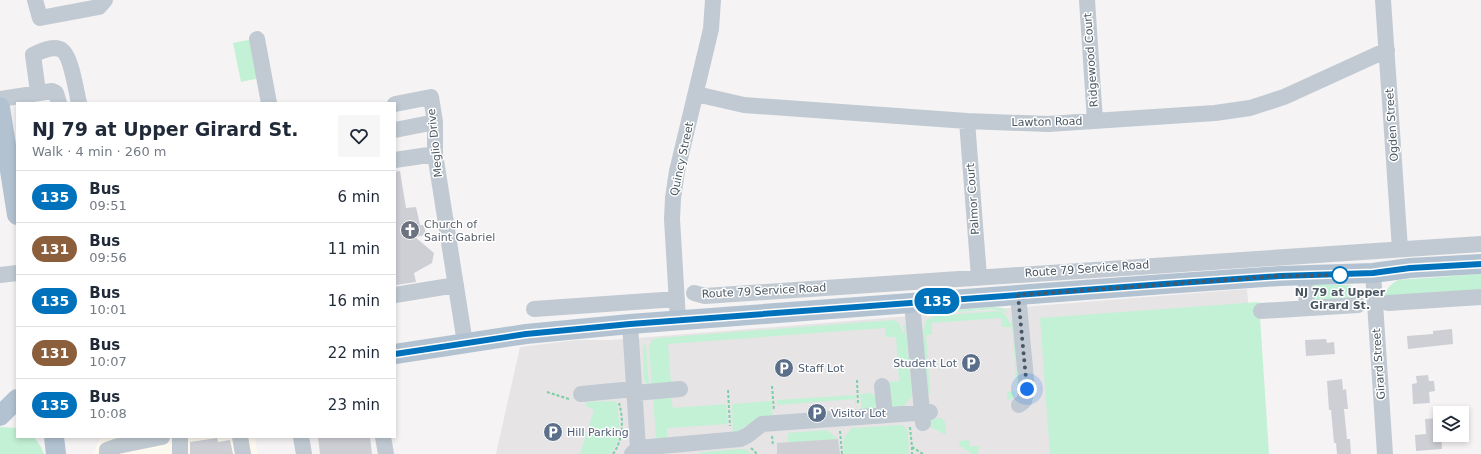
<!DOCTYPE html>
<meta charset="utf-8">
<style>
:root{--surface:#fff;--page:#f6f6f7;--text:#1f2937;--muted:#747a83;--line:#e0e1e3}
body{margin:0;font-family:"DejaVu Sans",sans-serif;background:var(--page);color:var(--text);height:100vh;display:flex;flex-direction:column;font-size:15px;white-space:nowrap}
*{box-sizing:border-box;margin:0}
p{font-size:13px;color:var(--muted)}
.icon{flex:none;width:22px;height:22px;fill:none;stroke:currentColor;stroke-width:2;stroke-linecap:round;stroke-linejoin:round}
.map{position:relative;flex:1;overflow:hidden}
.panel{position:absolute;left:16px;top:102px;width:380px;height:336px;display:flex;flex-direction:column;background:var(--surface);border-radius:0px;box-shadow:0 2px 6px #0003}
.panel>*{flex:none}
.badge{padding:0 8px;border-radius:13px;font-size:14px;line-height:26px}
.buttons{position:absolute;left:1433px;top:406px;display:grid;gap:8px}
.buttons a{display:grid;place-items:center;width:36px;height:36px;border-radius:0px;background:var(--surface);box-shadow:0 2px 6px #0003;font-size:20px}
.you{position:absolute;width:20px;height:20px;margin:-10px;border:3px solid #fff;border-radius:50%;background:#1a73e8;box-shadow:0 0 0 6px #1a73e833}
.map>.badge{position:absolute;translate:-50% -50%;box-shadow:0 0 0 2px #fff}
.round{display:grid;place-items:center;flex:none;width:42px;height:42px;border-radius:0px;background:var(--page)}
.summary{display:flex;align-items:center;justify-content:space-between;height:68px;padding:0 16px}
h1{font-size:19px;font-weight:600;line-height:30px}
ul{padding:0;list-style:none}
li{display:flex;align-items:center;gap:12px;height:52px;padding:0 16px;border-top:1px solid var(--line)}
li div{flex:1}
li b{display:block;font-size:15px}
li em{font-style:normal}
li .badge{min-width:44px;font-weight:700;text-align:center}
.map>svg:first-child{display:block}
</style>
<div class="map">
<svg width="1481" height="454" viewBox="0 0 1481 454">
<rect width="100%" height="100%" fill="#f5f3f3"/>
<path fill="#fdf9ef" d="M 101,437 L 255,437 L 258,454 L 93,454 Z"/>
<path fill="#e6e4e5" d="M 1247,289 L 1261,454 L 496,454 L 520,347 L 577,340 L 611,340 Z"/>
<path fill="#c3f1d5" d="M 253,39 L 260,78 L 241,82 L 233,43 Z
M 1481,274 L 1481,291 L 1386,307 L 1382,310 C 1383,297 1385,287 1398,280 Z
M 1314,284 L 1350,285 L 1362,296 L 1365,311 L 1312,301 Z
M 1259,302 L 1269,454 L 1050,454 L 1040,318 Z
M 993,307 L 1003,308 L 1008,313 L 994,309 L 934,314 L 923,318 L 928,314 L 935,312 Z
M 998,311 L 1005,314 L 1010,324 L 1012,324 L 1010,317 L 1012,317 L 1013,320 L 1018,388 L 1015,396 L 1010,400 L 1007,399 L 1008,392 L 1017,391 L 1012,327 L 1001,327 L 1001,318 L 932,323 L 932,335 L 926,335 L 930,393 L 927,395 L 921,331 L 923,331 L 926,320 L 935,316 Z
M 893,320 L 899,323 L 903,333 L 905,333 L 903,325 L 905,324 L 906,328 L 912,396 L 904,406 L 891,407 L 888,382 L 899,381 L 896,337 L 886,337 L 885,328 L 668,344 L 671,383 L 652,386 L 649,347 L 652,340 L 657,338 Z
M 644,344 L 646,345 L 649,385 L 645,383 L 644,379 L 643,351 Z
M 871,393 L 875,396 L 876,405 L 873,409 L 862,411 L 860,394 Z
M 855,395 L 857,411 L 854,399 L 778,405 L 777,400 Z
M 671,397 L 673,408 L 726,404 L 728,424 L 667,428 L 667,438 L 656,438 L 653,398 Z
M 614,401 L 617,404 C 619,422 623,439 610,454 L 580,454 L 594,410 L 587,407 L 585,402 Z
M 771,401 L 773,417 L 757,419 L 733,434 L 732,404 Z
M 941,418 L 945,422 L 946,435 L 929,426 L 931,419 Z
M 902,425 L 908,430 L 909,454 L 844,454 L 843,439 L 852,428 Z
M 0,427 L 17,428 L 17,437 L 34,437 L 41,447 L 44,454 L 0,454 Z
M 827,430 L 838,439 L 788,443 L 788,433 Z
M 969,440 L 970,446 L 979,446 L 978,454 L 972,454 L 959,445 L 960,441 Z
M 741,449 L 747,450 L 751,454 L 700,454 L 702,452 Z"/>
<path fill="#cdcfd5" d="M 400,171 L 406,208 L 416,207 L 420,225 L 424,225 L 426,235 L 415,237 L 434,253 L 432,263 L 414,273 L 416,282 L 396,285 L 395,172 Z
M 1452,329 L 1453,344 L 1408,349 L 1407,336 L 1433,334 L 1433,331 Z
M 1326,339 L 1327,343 L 1334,342 L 1335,354 L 1306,356 L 1305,340 Z
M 1428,375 L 1429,381 L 1434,381 L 1435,391 L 1429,392 L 1430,403 L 1413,404 L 1412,384 L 1417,383 L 1416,376 Z
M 1342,379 L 1343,390 L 1346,389 L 1348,409 L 1344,409 L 1347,439 L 1350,439 L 1351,454 L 1337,454 L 1336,443 L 1334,443 L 1331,410 L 1329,410 L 1327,381 Z
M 1440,418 L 1442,449 L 1416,451 L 1415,435 L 1426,434 L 1425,419 Z
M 318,437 L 370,437 L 372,454 L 320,454 Z
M 217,438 L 218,442 L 230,440 L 233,454 L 190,454 L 190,442 Z
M 838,439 L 840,454 L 777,454 L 777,443 Z"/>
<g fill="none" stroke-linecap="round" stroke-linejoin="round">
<path stroke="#7ad0a6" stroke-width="2" stroke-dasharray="3 2" stroke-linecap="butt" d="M 857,380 L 858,404
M 772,386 L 774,411
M 728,390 L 730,426
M 547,392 L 569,399
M 910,427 L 912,447 L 923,454
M 840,431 L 842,454
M 772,436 L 773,446
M 912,447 L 912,454
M 751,448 L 757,454
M 613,454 C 623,440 624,420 619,403"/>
<path stroke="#c1cad2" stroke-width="16" d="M 35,0 L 40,18 L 99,7 L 105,0
M 1087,0 L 1095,121
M 1383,0 L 1400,249
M 257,39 L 269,103
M 38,92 L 33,55 C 41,51 51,46 60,49 C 71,53 76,91 79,103
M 696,94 L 744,105 L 967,121 L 1048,124 L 1215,113 L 1250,108 L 1284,97 L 1387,50
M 0,99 L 52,91 L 56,93 L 59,103
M 395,104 L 431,97 L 435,122 L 435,154 L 465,343
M 967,121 L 979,277
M 395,130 L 435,122
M 395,160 L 435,154
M 1373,273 L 1385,454
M 0,275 L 17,273
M 1305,276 L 1307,308
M 694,293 L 705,296 L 1481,244
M 395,295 L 456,285
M 1018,295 L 1027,389 L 1024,401 L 1019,405
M 912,303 L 923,423
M 1388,303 L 1481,297
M 534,309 L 677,299
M 1261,311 L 1358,305
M 678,320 L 672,219 L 673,198 L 677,171 L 711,29 L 713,0
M 630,324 L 638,448
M 882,386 L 885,415
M 635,393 L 680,389
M 581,394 L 634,389
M 180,437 L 180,454
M 240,437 L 243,454
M 301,437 L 304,454
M 383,437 L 386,454
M 107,454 L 107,450 L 118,446 L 162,437
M 632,454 L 638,448 L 740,439 L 748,435 L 762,424 L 930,412"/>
<path stroke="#b3c2d1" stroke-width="20" d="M 0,107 L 17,215
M 395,354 L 526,334 L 630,324 L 1165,284 L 1280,276 L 1373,273 L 1410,268 L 1481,264
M 0,416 L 17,399
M 54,437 L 56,454"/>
</g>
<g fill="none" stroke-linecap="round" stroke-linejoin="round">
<g stroke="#fff" stroke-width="9">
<path id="line" d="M 395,354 L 526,334 L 630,324 L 1164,284 L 1280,276 L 1373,273 L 1410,268 L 1481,264"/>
</g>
<use href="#line" stroke="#0072bc" stroke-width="6"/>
<path stroke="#4a5661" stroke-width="4" stroke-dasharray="0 7.2" d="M 1027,389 L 1018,295 L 1280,276 L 1340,275"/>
</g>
<defs>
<g id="church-disc" transform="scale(1)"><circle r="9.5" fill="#6b7280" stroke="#fff"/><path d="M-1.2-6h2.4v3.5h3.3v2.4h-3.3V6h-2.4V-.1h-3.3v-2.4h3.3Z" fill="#fff"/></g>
<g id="parking-disc" transform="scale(1)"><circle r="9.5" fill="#5c6f8a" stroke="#fff"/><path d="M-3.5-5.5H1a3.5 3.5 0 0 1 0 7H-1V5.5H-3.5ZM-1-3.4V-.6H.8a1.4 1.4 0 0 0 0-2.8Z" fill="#fff"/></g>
</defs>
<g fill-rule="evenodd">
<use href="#church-disc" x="410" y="230"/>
<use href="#parking-disc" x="971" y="363"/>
<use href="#parking-disc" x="784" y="368"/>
<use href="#parking-disc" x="817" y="413"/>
<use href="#parking-disc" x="553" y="432"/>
</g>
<circle fill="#fff" stroke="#0072bc" stroke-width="2" cx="1340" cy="275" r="8"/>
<g text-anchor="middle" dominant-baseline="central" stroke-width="3" stroke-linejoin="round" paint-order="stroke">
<g font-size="11" fill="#4a5661" stroke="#fff">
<text transform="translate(1091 60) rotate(-94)">Ridgewood Court</text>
<text transform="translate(1047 122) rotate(-1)">Lawton Road</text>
<text transform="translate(1392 125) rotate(-94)">Ogden Street</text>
<text transform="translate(435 143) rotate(-96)">Meglio Drive</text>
<text transform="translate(682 159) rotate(-78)">Quincy Street</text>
<text transform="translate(973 199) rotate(-94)">Palmor Court</text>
<text transform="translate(1087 269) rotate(-4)">Route 79 Service Road</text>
<text transform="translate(764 291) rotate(-3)">Route 79 Service Road</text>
<text transform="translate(1379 364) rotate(-94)">Girard Street</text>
</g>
<g font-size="11" fill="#5b616d" stroke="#fff" text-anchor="start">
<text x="424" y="224">Church of<tspan x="424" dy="13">Saint Gabriel</tspan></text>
</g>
<g font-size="11" font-weight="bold" fill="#4a5661" stroke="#fff">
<text x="1340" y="292">NJ 79 at Upper<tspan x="1340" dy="13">Girard St.</tspan></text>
</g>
<g font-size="11" fill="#4e5e75" stroke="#fff" text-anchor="start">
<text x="957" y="363" text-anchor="end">Student Lot</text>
<text x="798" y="368">Staff Lot</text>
<text x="831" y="413">Visitor Lot</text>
<text x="567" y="432">Hill Parking</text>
</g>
</g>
</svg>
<div class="buttons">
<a><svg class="icon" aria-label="layers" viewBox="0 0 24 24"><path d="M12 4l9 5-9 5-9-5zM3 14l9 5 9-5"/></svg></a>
</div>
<div class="you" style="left:1027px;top:389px"></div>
<b class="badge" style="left:937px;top:301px;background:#0072bc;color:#fff">135</b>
<section class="panel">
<div class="summary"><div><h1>NJ 79 at Upper Girard St.</h1><p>Walk · 4 min · 260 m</p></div><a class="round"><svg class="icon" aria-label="heart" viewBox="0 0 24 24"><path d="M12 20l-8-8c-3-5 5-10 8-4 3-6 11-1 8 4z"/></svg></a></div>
<ul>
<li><span class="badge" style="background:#0072bc;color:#fff">135</span><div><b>Bus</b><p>09:51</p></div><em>6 min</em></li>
<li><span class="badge" style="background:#8b5e3c;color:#fff">131</span><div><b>Bus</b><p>09:56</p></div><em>11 min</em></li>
<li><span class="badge" style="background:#0072bc;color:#fff">135</span><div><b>Bus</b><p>10:01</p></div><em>16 min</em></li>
<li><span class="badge" style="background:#8b5e3c;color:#fff">131</span><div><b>Bus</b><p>10:07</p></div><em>22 min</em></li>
<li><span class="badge" style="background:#0072bc;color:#fff">135</span><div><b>Bus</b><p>10:08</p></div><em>23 min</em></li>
</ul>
</section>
</div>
